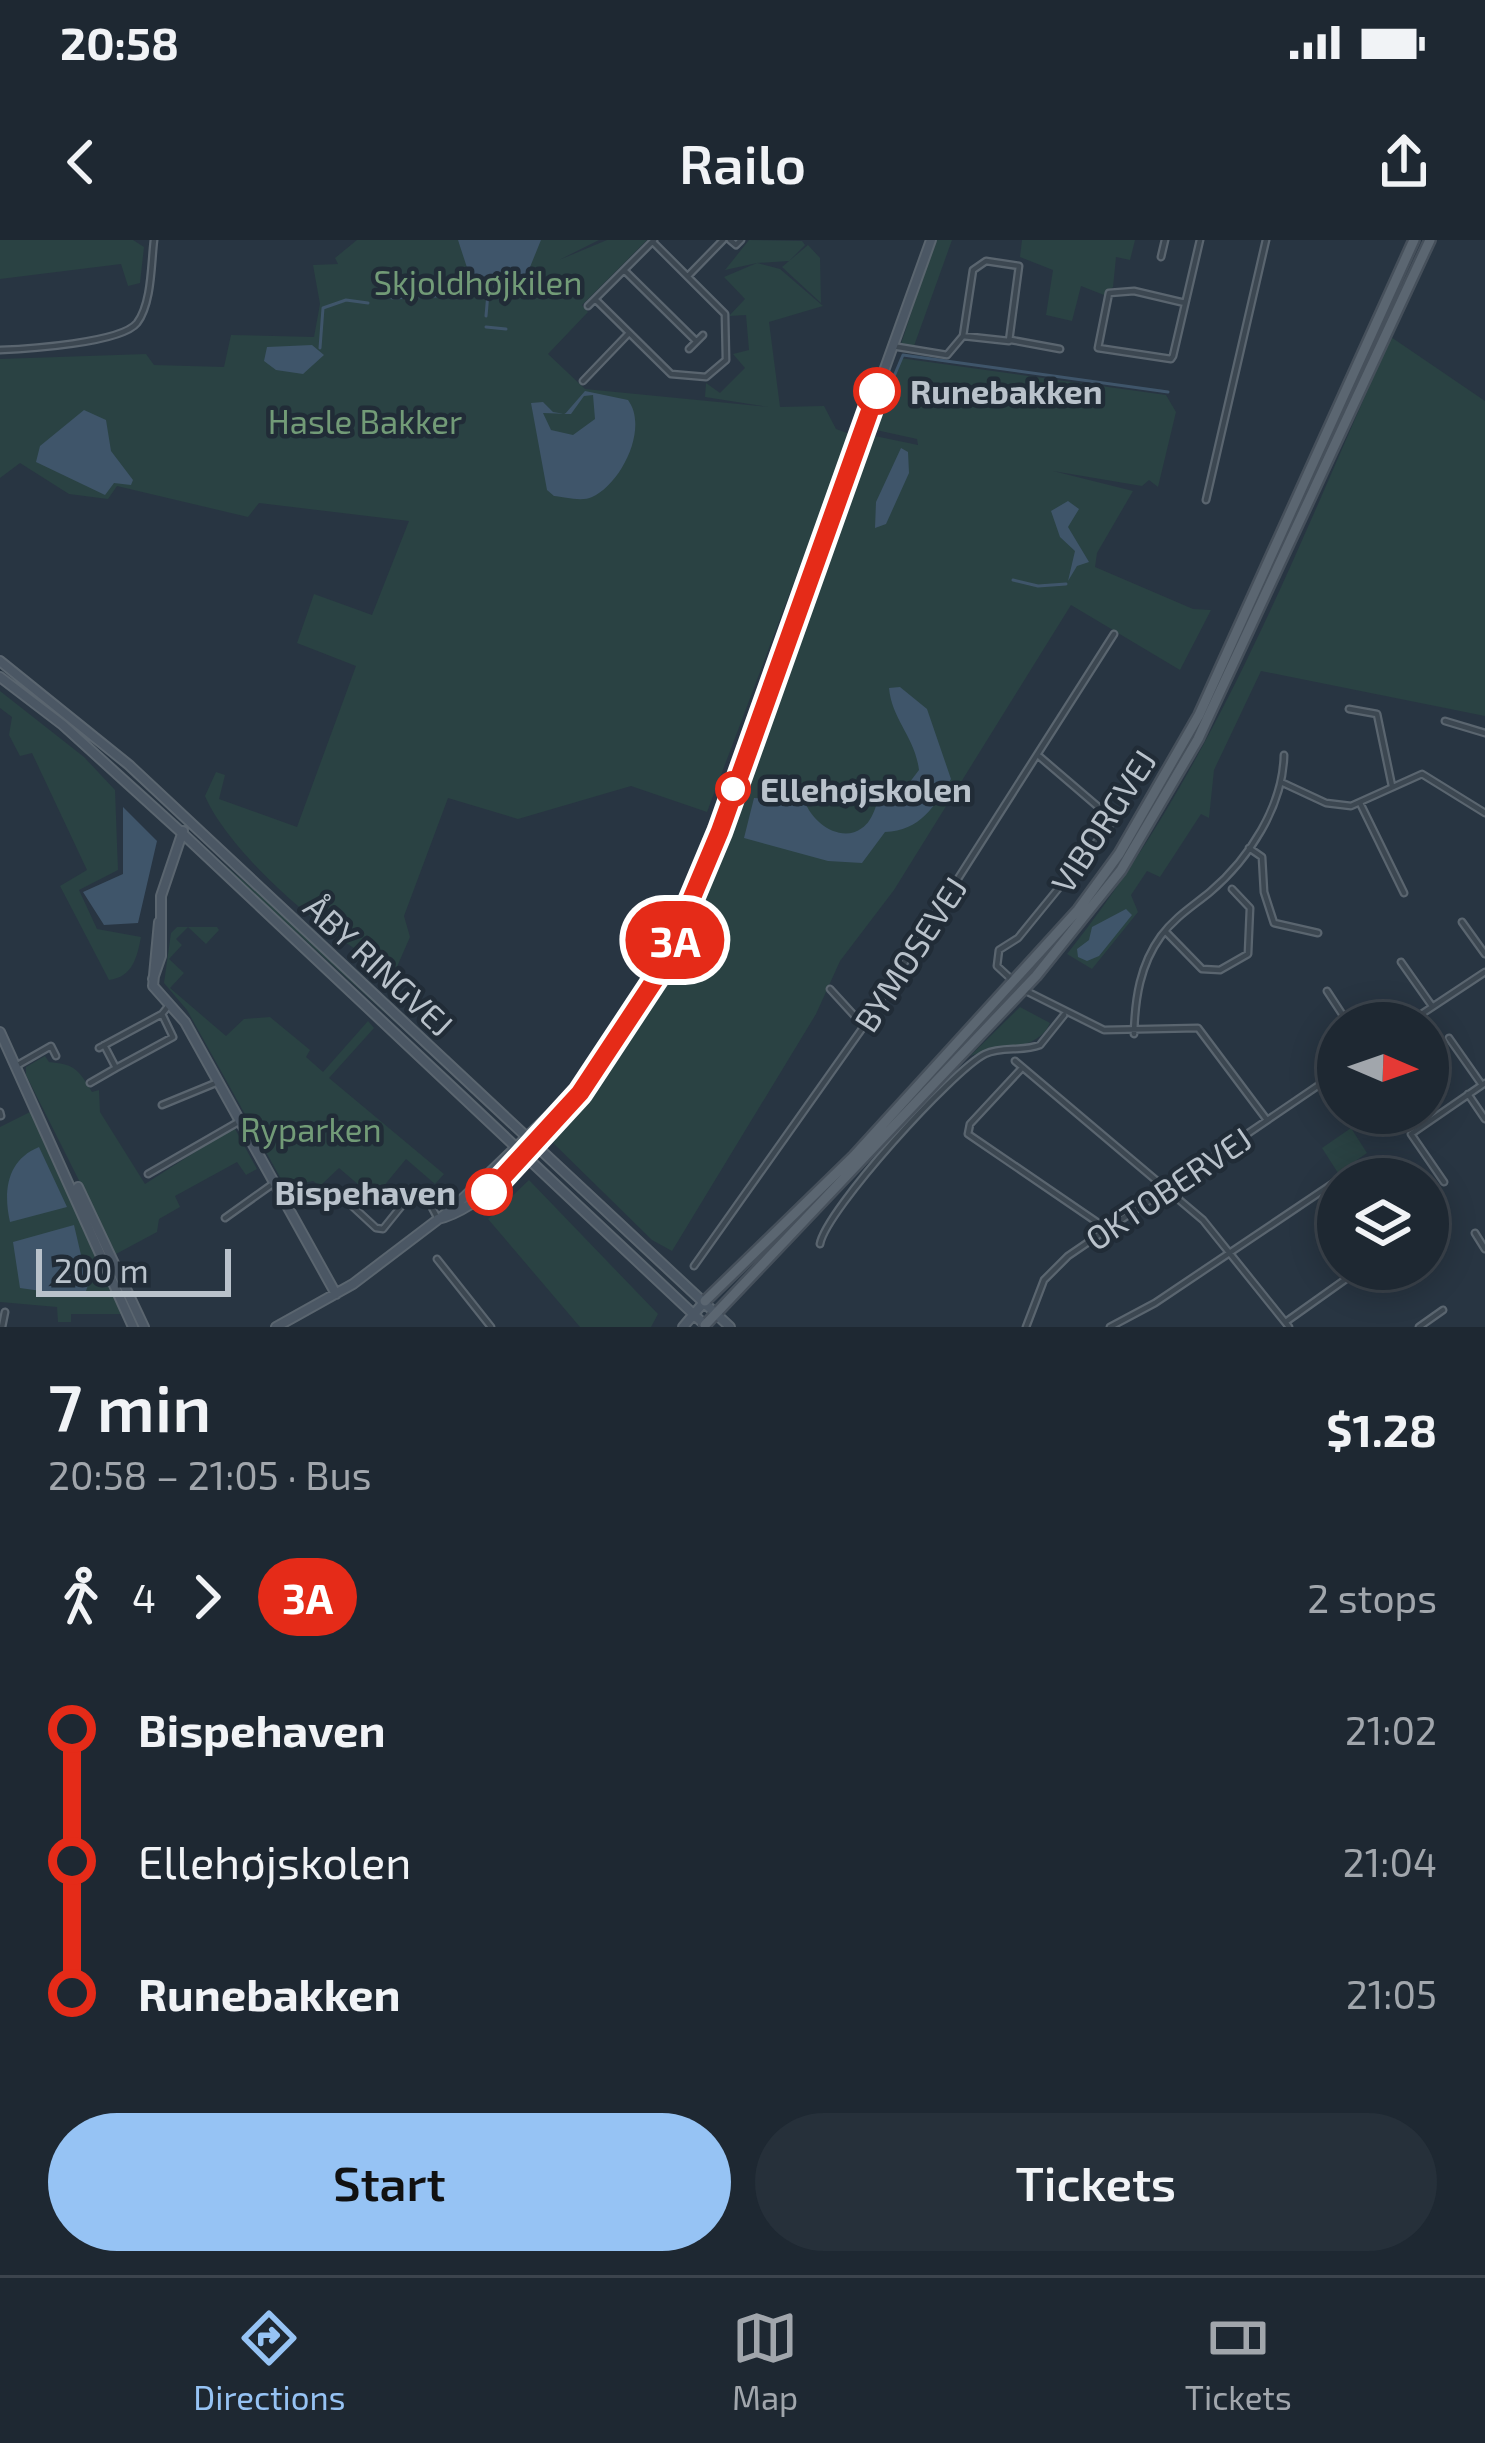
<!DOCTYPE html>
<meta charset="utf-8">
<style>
:root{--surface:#1e2832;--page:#26303a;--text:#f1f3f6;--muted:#a1a6ac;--line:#3c444d;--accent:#96c3f4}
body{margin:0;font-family:"Exo 2",sans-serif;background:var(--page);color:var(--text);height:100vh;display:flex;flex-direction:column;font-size:45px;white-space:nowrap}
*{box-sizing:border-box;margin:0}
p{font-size:39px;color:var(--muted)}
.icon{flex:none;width:66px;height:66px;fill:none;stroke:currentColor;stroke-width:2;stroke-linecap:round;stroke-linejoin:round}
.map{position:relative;height:1087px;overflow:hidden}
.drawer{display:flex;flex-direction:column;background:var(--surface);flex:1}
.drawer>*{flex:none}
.badge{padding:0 24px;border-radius:39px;font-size:42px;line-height:78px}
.needle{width:78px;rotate:92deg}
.fabs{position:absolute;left:1317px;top:762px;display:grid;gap:24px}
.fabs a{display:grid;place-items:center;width:132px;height:132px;border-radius:50%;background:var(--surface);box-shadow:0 6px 30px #0003,0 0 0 3px var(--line);font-size:60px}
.scale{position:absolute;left:36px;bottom:30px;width:195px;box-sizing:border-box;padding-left:12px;border:6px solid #b9c2cb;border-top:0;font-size:33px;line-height:42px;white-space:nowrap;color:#b9c2cb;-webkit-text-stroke:9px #212c37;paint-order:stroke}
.map>.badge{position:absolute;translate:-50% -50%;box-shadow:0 0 0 6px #fff}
.legs{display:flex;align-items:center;gap:18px;height:132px;padding:0 48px;font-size:39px}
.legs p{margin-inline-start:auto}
.summary{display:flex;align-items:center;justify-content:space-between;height:204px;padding:0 48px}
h1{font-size:66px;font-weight:600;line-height:90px}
.primary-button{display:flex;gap:24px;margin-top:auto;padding:24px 48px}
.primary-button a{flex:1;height:138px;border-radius:72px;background:var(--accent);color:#111;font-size:48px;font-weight:600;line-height:138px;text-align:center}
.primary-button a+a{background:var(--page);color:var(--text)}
ul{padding:0 48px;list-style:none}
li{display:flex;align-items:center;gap:42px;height:132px;font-size:45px}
li i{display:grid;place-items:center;width:18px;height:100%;margin:0 15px;background:currentColor}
li i::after{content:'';width:30px;height:30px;margin:-15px;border:9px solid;border-radius:50%;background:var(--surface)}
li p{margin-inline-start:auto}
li:first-child i{background:linear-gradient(#0000 50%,currentColor 0)}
li:last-child i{background:linear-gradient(currentColor 50%,#0000 0)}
.status{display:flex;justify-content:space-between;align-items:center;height:84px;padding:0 60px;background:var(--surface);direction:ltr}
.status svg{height:33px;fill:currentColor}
header{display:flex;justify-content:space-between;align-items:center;height:156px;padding:0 48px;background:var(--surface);font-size:54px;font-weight:600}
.tab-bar{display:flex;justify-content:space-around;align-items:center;height:168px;border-top:3px solid var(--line);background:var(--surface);font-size:33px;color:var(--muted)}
.tab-bar a{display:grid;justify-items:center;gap:6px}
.tab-bar .active{color:var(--accent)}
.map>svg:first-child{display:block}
</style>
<div class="status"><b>20:58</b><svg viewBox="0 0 49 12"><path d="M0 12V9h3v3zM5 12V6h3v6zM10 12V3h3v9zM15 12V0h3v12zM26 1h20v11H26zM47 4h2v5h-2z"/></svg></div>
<header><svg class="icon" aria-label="back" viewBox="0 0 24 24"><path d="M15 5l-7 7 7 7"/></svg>Railo<svg class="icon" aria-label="share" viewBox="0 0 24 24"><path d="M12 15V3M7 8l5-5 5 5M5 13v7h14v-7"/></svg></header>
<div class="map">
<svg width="1485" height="1087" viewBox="0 0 1485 1087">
<rect width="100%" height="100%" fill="#283542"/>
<path fill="#2a4243" d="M 0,0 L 133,0 L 144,7 L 140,43 L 128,46 L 121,24 L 0,39 Z
M 357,0 L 599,0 L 559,20 L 607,0 L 647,0 L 582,65 L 588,72 L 548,114 L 585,149 L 769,167 L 705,157 L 706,143 L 720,153 L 745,128 L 733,114 L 749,110 L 746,75 L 729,76 L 745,59 L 724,37 L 757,23 L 725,30 L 749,0 L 802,1 L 805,5 L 789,21 L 757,23 L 780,29 L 823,66 L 769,82 L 780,167 L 824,166 L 836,189 L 850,194 L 707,572 L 631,546 L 518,579 L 448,558 L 404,676 L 410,697 L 396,729 C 337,710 229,613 205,556 L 216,532 L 225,535 L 219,559 L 297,587 L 356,426 L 297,403 L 314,354 L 372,375 L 409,281 L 259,263 L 248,277 L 117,246 L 108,259 L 69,254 L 20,223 L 0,238 L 0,119 L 146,114 L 154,125 L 224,127 L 231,95 L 314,97 L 320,64 L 313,25 L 338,24 L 335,18 Z
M 935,0 L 952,0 L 914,106 L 901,104 Z
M 1022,0 L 1135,0 L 1130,20 L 1116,17 L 1113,47 L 1104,55 L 1081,46 L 1072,81 L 1046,75 L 1053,30 L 1020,17 Z
M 808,5 L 820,18 L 821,63 L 782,27 Z
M 1391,97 L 1485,161 L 1485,476 L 1261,431 L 1214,530 L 1209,578 L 1201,574 L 1160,637 L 1147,631 L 1131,655 L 1138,672 L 1092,729 L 1067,714 C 1214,530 1296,310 1391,97 Z
M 900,118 L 1166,155 L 1176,172 L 1158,247 L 1149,240 L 1142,246 L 1053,231 L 1133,251 L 1097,313 L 1095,327 L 1193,369 L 1211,370 L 1180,430 L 1071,365 L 894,650 L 840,721 L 816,774 L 672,1011 L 652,1000 L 548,898 L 634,791 L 689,686 L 870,195 L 918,205 L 917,199 L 876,190 Z
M 0,451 L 84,517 L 115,550 L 118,630 L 79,650 L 97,689 L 141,697 C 137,717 133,737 109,740 L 60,646 L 87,630 L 32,513 L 20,516 L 9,495 L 12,477 L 0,468 Z
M 194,599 L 285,676 L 515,891 Z
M 177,687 L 217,687 L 219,690 L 206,704 L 188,687 L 176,699 L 182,705 L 169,719 L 184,733 L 170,748 L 226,796 L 244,779 L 270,777 L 310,810 L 306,817 L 323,832 L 368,781 L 374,788 L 329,838 L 444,934 L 435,944 L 406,919 L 378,953 L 367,952 L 339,928 L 320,946 L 313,941 L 300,944 L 304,967 L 296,966 L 187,770 L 164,743 L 171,693 Z
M 1020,767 L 1050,783 C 1038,812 995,807 970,816 Z
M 45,816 L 49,822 C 73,824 78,828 92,852 L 99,850 L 100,872 L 145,944 L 234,887 L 257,929 L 246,935 L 237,922 L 175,956 L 180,967 L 159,979 L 157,992 L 116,1014 L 26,835 L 26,827 Z
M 32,871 L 115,1052 L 123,1074 L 71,1074 L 71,1082 L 58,1082 L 57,1067 L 0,1062 L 0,887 Z
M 1351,888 L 1367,913 L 1338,933 L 1322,908 Z
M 529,940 L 658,1074 L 651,1087 L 580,1087 L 488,979 Z"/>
<path fill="#3f556a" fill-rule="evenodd" d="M 458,0 L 541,0 L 528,32 L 497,54 L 473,46 Z
M 312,105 L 324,115 L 303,134 L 276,130 L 264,121 L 267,107 Z
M 585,151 L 628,160 C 649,188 621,244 592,257 C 582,262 564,257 554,256 L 547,250 L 531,163 L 543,162 L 553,172 L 565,174 ZM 593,155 L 595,179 L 573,195 L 551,190 L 543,173 L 571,174 L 584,156 Z
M 84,170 L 106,180 L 111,211 L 133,240 L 131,245 L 114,243 L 105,255 L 36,222 L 40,206 Z
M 901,208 L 908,212 L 909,233 L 886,284 L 875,288 L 876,262 Z
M 1068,261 L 1079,269 L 1068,287 L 1089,322 L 1077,326 L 1068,341 L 1075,311 L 1060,297 L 1051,271 Z
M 900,447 L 927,469 L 951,539 C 935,566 920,591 885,592 L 862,623 L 828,621 L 744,598 L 754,558 L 805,561 C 811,582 841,604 862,588 C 874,580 876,563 881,552 L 903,551 L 919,530 C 915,497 892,480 889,448 Z
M 123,567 L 157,601 L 138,683 L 104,685 L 83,652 L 123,634 Z
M 1126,669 L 1132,675 L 1099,716 L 1087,721 L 1078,717 L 1077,709 L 1089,700 L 1092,687 Z
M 39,907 L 67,967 L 10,982 C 3,951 7,920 39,907 Z
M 74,985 L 88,1045 L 84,1057 L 20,1048 L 13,1002 Z"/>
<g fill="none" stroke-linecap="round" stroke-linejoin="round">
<path stroke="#3f556a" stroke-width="3" d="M 392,58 L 458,55 L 473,46
M 486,76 L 488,53
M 486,87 L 506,89
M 320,108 L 323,68 L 346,60 L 368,63
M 873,186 L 903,115 L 1168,152
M 1013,340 L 1038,346 L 1066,344"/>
<g stroke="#5a656f" stroke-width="9">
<path id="street" d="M 730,0 L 736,5 L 741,0
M 1161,17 L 1165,0
M 624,30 L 696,101
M 688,36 L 723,0
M 595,59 L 671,134 L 706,137 L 726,120 L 725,74 L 653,2
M 1185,63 L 1134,51 L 1109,53 L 1098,108 L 1171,119 L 1173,116 L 1200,0
M 588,66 L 654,0
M 1011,100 L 1060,109
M 892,106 L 947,115 L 963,96 L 1009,101 L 1019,26 L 986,21 L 973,30 L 963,96
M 689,109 L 703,95
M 0,110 C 27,109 121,103 137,83 C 152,63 151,24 154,0
M 583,141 L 629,93
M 1206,260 L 1266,0
M 1349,469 L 1377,474 L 1392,546
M 1445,481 L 1485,493
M 1283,543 L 1326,563 L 1351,566 L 1422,534 L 1485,573
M 1360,563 L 1404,653
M 1249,608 L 1262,617 L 1264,652 L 1274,683 L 1318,693
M 1462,682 L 1485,714
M 1165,691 L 1202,729 L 1220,730 L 1248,714 L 1250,668 L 1232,649
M 1401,722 L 1432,766
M 1011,739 L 997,726 L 999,710 L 1018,698 L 1111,584 L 1110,577 L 1040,517
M 830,749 L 862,784
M 1024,750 L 1104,790 L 1198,788 L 1267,880
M 1327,751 L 1348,783
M 1408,783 L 1485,732
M 1134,794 C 1135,758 1140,725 1161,696 C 1175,677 1193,666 1210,652 C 1249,619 1283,566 1284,515
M 1449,798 L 1482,845
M 99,808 L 162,774 L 170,764
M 1015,821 L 1203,980 L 1289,1087
M 16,826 L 51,806 L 56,816
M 116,828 L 173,797 L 162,774
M 1022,828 L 970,884 L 968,894 L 1107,989
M 90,843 L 116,828 L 104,805
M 1468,854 L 1485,879
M 162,865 L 218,842
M 0,872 L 1,876
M 1414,873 L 1422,886
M 148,934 L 240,881
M 1339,939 L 1349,932
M 1444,942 L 1411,894 L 1485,843
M 329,952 L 336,951 L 376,988 L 383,989 L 412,953 L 428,960 L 438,979
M 225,978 L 274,943
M 1475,993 L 1485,1009
M 820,1004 C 826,970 953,830 985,814 C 1002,806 1022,812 1040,805 L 1064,775
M 437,1019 L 491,1087
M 694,1026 L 864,786 L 1114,394
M 1287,1081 L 1360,1029
M 2,1087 L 5,1072
M 1026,1087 L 1044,1040 L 1068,1016 L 1338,832
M 1110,1087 L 1155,1063 L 1338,940
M 1419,1087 L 1443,1070"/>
</g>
<g stroke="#5a656f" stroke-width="12">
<path id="secondary" d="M 0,421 L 129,525 L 730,1087
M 0,437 L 63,485 L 182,593 L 705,1085
M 159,682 L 153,746 L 185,782 L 336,1054
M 153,739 L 161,716 L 161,656 L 183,591
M 0,792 L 133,1087
M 78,947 L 144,1087
M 438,979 C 512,962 629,794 663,726 C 709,633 739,534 773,437 C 826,291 879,146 931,0
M 276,1087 L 353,1044 L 453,968 L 587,839
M 683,1087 L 705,1061"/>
</g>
<g stroke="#46505b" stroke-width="14">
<path id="primary" d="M 705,1061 L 854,916 L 1078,670 L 1119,614 L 1199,475 L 1414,0
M 705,1085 L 1036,736 L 1121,630 L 1198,499 L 1430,0"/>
</g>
<use href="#street" stroke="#3c4751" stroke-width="4.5"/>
<use href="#secondary" stroke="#4b5764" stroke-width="8"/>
<use href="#primary" stroke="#5b6671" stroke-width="9"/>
</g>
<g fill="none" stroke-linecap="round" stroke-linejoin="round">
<g stroke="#fff" stroke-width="27">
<path id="line-1" d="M 489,952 L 580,853 L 662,729 L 720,591 L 877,151"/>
</g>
<use href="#line-1" stroke="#e52b18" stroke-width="18"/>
</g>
<g fill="#fff" stroke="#e52b18" stroke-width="6">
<circle cx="877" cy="151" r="21"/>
<circle cx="733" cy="549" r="15"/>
<circle cx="489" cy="952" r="21"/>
</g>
<g text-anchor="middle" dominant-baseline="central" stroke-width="9" stroke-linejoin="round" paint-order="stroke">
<g font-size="33" fill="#729b77" stroke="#212c37">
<text x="478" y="42">Skjoldhøjkilen</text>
<text x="365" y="181">Hasle Bakker</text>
<text x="311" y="889">Ryparken</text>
</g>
<g font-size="33" font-weight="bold" fill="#b9c2cb" stroke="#212c37" text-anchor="start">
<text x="910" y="151">Runebakken</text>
<text x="760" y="549">Ellehøjskolen</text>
<text x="456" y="952" text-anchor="end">Bispehaven</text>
</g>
<g font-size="33" fill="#b9c2cb" stroke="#212c37">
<text transform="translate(1103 581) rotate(-57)">VIBORGVEJ</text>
<text transform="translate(910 714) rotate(-57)">BYMOSEVEJ</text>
<text transform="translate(379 725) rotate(43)">ÅBY RINGVEJ</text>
<text transform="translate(1168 948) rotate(-34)">OKTOBERVEJ</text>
</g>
</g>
</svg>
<div class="fabs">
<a><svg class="needle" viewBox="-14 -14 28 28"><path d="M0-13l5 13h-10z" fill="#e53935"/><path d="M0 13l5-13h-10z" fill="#a1a6ac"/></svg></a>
<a><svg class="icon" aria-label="layers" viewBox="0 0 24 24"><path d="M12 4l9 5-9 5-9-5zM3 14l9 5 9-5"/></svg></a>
</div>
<div class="scale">200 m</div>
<b class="badge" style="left:675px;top:700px;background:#e52b18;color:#fff">3A</b>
</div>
<section class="drawer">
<div class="summary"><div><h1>7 min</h1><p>20:58 – 21:05 · Bus</p></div><b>$1.28</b></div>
<div class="legs"><svg class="icon" aria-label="walk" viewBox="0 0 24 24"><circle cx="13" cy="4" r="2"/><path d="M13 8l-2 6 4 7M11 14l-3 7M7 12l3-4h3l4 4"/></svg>4<svg class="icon" aria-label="forward" viewBox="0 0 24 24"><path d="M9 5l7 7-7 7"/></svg><b class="badge" style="background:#e52b18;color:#fff">3A</b><p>2 stops</p></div>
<ul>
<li><i style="color:#e52b18"></i><b>Bispehaven</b><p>21:02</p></li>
<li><i style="color:#e52b18"></i><span>Ellehøjskolen</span><p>21:04</p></li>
<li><i style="color:#e52b18"></i><b>Runebakken</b><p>21:05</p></li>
</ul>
<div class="primary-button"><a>Start</a><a>Tickets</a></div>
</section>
<nav class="tab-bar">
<a class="active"><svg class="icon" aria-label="directions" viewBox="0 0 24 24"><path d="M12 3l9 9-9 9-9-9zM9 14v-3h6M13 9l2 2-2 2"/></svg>Directions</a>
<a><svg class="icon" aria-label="map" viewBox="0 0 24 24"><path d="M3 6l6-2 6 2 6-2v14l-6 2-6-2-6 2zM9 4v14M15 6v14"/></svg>Map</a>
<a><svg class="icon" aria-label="tickets" viewBox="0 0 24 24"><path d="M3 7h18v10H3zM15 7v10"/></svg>Tickets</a>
</nav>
